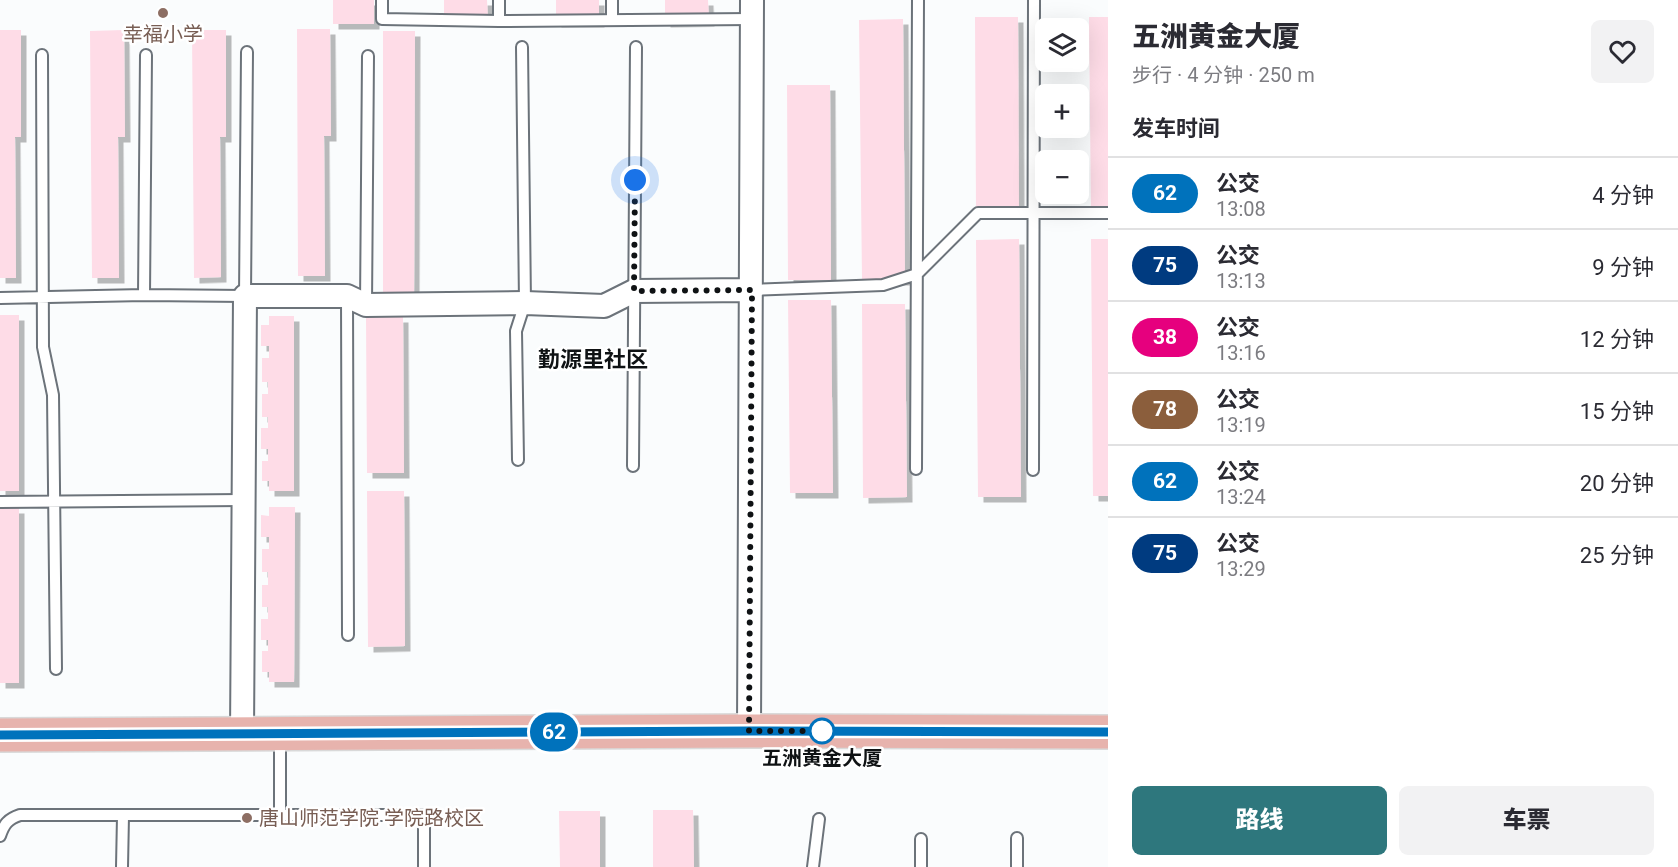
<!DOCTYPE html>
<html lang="zh">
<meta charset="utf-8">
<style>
:root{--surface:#fff;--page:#f2f2f3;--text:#2b2b33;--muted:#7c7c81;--line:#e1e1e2;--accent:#2e777d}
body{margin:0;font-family:Roboto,"Noto Sans SC",sans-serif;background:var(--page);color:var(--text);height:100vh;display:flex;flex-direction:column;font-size:22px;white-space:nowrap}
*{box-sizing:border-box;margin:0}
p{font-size:20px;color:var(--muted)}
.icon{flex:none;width:33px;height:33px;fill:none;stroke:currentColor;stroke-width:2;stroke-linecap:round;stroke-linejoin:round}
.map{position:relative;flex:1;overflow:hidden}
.panel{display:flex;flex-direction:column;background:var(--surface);width:570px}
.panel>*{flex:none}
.badge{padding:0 12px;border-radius:20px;font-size:21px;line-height:39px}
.controls{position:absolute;left:1035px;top:18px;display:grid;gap:12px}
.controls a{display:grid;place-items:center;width:54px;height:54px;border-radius:9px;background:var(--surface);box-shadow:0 6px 24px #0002;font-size:30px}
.you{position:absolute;width:30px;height:30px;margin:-15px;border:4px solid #fff;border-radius:50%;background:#1a73e8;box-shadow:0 0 0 9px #1a73e833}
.map>.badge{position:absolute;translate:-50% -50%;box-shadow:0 0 0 3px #fff}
h2{padding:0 24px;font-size:22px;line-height:54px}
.round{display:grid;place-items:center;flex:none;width:63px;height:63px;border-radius:9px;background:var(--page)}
.summary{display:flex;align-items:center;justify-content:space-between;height:102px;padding:0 24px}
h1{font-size:28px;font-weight:800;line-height:45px}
.action{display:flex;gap:12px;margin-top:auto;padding:12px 24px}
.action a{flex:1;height:69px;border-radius:9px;background:var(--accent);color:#fff;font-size:24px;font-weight:800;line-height:69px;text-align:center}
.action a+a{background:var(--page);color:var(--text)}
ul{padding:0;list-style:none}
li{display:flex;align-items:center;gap:18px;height:72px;padding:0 24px;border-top:2px solid var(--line)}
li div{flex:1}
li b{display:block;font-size:22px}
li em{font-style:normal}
li .badge{min-width:66px;font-weight:700;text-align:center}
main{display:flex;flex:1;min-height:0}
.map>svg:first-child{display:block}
</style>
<main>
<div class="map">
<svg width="1108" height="867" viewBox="0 0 1108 867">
<defs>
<filter id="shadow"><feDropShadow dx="5.5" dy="5.5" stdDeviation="0" flood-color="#0004"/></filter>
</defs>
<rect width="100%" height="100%" fill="#fafcfd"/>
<path fill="#fedce7" filter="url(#shadow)" d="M 333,0 L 374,0 L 374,24 L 333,24 Z
M 444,0 L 487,0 L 488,20 L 444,20 Z
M 556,0 L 599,0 L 599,22 L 556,22 Z
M 665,0 L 708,0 L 709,21 L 665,22 Z
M 975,17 L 1018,17 L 1019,214 L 976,214 Z
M 1089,17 L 1108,17 L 1108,214 L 1091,214 Z
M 903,19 L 905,280 L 862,280 L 859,20 Z
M 297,29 L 330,29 L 331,136 L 324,136 L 325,276 L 298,276 Z
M 0,30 L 21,30 L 21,137 L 15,137 L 16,278 L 0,278 Z
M 124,30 L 125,137 L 118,137 L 119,278 L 92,278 L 90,31 Z
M 192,30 L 226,30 L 226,137 L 220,137 L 221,277 L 194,278 Z
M 383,31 L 415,31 L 414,298 L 383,298 Z
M 787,85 L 830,85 L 831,280 L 788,280 Z
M 1019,239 L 1021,497 L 978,497 L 976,240 Z
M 1091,239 L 1108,239 L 1108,496 L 1093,496 Z
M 788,300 L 831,300 L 833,493 L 790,493 Z
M 862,304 L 905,304 L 907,497 L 863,498 Z
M 0,315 L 19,315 L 19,491 L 0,491 Z
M 269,316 L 294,316 L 294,491 L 269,491 L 269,481 L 262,481 L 262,461 L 268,461 L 268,449 L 261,449 L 261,428 L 268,428 L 268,417 L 262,417 L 262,394 L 268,394 L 268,382 L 262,382 L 262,358 L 269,358 L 269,346 L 261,346 L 261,325 L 269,325 Z
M 366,317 L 403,317 L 404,473 L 367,473 Z
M 367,491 L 404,491 L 405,646 L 368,647 Z
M 269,507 L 295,507 L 294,682 L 269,682 L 269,672 L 262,672 L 262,651 L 268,651 L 268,640 L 261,640 L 261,619 L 268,619 L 268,607 L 262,607 L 262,585 L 268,585 L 268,572 L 262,572 L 262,549 L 269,549 L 269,537 L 261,537 L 261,515 L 269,516 Z
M 0,508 L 19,508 L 19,683 L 0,683 Z
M 653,810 L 693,810 L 694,867 L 653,867 Z
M 559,811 L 600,811 L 600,867 L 560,867 Z"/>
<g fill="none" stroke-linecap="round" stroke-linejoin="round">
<g stroke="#6c737a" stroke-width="14">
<path id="lane" d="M 382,0 L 382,19 L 499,21 L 752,19
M 612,20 L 612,0
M 499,21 L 499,0
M 42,55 L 43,347 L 53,395 L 56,669
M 752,290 L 883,285 L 917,274 L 978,213 L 1108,213
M 144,295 L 146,55
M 347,296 L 348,635
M 0,298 L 144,295 L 245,296 L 247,52
M 366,305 L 368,56
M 518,460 L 516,331 L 525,303 L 522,47
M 633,466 L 636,47
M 916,469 L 918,0
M 1033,470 L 1034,0
M 0,502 L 243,500
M 280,737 L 280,816
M 0,836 C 4,824 8,819 20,815 L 424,815 L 424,867
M 1017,838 L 1017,867
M 122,867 L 123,816
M 813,867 L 819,819
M 921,867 L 921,839"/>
</g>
<g stroke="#6c737a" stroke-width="26">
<path id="street" d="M 749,731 L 752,0
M 242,734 L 245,296 L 347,296 L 366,305 L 525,303 L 604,306 L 634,291 L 752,290"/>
</g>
<g stroke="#d9d9d9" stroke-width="36">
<path id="primary" d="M 0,735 L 749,731 L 1108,732"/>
</g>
<use href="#lane" stroke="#fff" stroke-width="10"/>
<use href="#street" stroke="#fff" stroke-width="22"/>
<use href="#primary" stroke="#e7b3ad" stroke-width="33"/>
</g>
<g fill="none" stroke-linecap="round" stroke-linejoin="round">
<g stroke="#fff" stroke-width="14">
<path id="line" d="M 0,735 L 749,731 L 1108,732"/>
</g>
<use href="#line" stroke="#0072bc" stroke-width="9"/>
<path stroke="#0f1214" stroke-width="6" stroke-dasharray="0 10.8" d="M 635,180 L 634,291 L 752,290 L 749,731 L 822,731"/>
</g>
<g fill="#8d6e63" stroke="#fff" stroke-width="2">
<circle cx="163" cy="13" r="6"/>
<circle cx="247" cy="818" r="6"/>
</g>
<circle fill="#fff" stroke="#0072bc" stroke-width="3" cx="822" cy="731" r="12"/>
<g text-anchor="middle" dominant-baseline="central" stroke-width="5" stroke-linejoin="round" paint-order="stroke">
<g font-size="20" fill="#785e54" stroke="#fff">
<text x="163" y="34">幸福小学</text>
<text x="259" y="818" text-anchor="start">唐山师范学院 学院路校区</text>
</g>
<g font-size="20" font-weight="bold" fill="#0f1214" stroke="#fff">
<text x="822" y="758">五洲黄金大厦</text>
</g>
<g font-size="22" font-weight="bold" fill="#0f1214" stroke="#fff">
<text x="593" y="359">勤源里社区</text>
</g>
</g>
</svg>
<div class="controls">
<a><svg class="icon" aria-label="layers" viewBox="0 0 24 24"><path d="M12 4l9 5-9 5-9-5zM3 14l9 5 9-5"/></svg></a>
<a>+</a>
<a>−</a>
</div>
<div class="you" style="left:635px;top:180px"></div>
<b class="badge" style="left:554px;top:732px;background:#0072bc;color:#fff">62</b>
</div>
<section class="panel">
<div class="summary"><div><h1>五洲黄金大厦</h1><p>步行 · 4 分钟 · 250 m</p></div><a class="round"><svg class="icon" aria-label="heart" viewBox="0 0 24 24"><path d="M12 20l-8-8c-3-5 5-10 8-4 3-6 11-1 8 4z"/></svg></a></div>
<h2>发车时间</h2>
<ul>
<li><span class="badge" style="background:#0072bc;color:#fff">62</span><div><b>公交</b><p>13:08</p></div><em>4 分钟</em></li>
<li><span class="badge" style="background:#003b80;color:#fff">75</span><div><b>公交</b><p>13:13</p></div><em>9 分钟</em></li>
<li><span class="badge" style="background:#e6007e;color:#fff">38</span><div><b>公交</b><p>13:16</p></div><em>12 分钟</em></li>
<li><span class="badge" style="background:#8b5e3c;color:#fff">78</span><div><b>公交</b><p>13:19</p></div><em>15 分钟</em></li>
<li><span class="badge" style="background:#0072bc;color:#fff">62</span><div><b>公交</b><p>13:24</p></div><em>20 分钟</em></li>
<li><span class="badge" style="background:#003b80;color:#fff">75</span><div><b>公交</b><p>13:29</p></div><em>25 分钟</em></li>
</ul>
<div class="action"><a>路线</a><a>车票</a></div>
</section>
</main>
